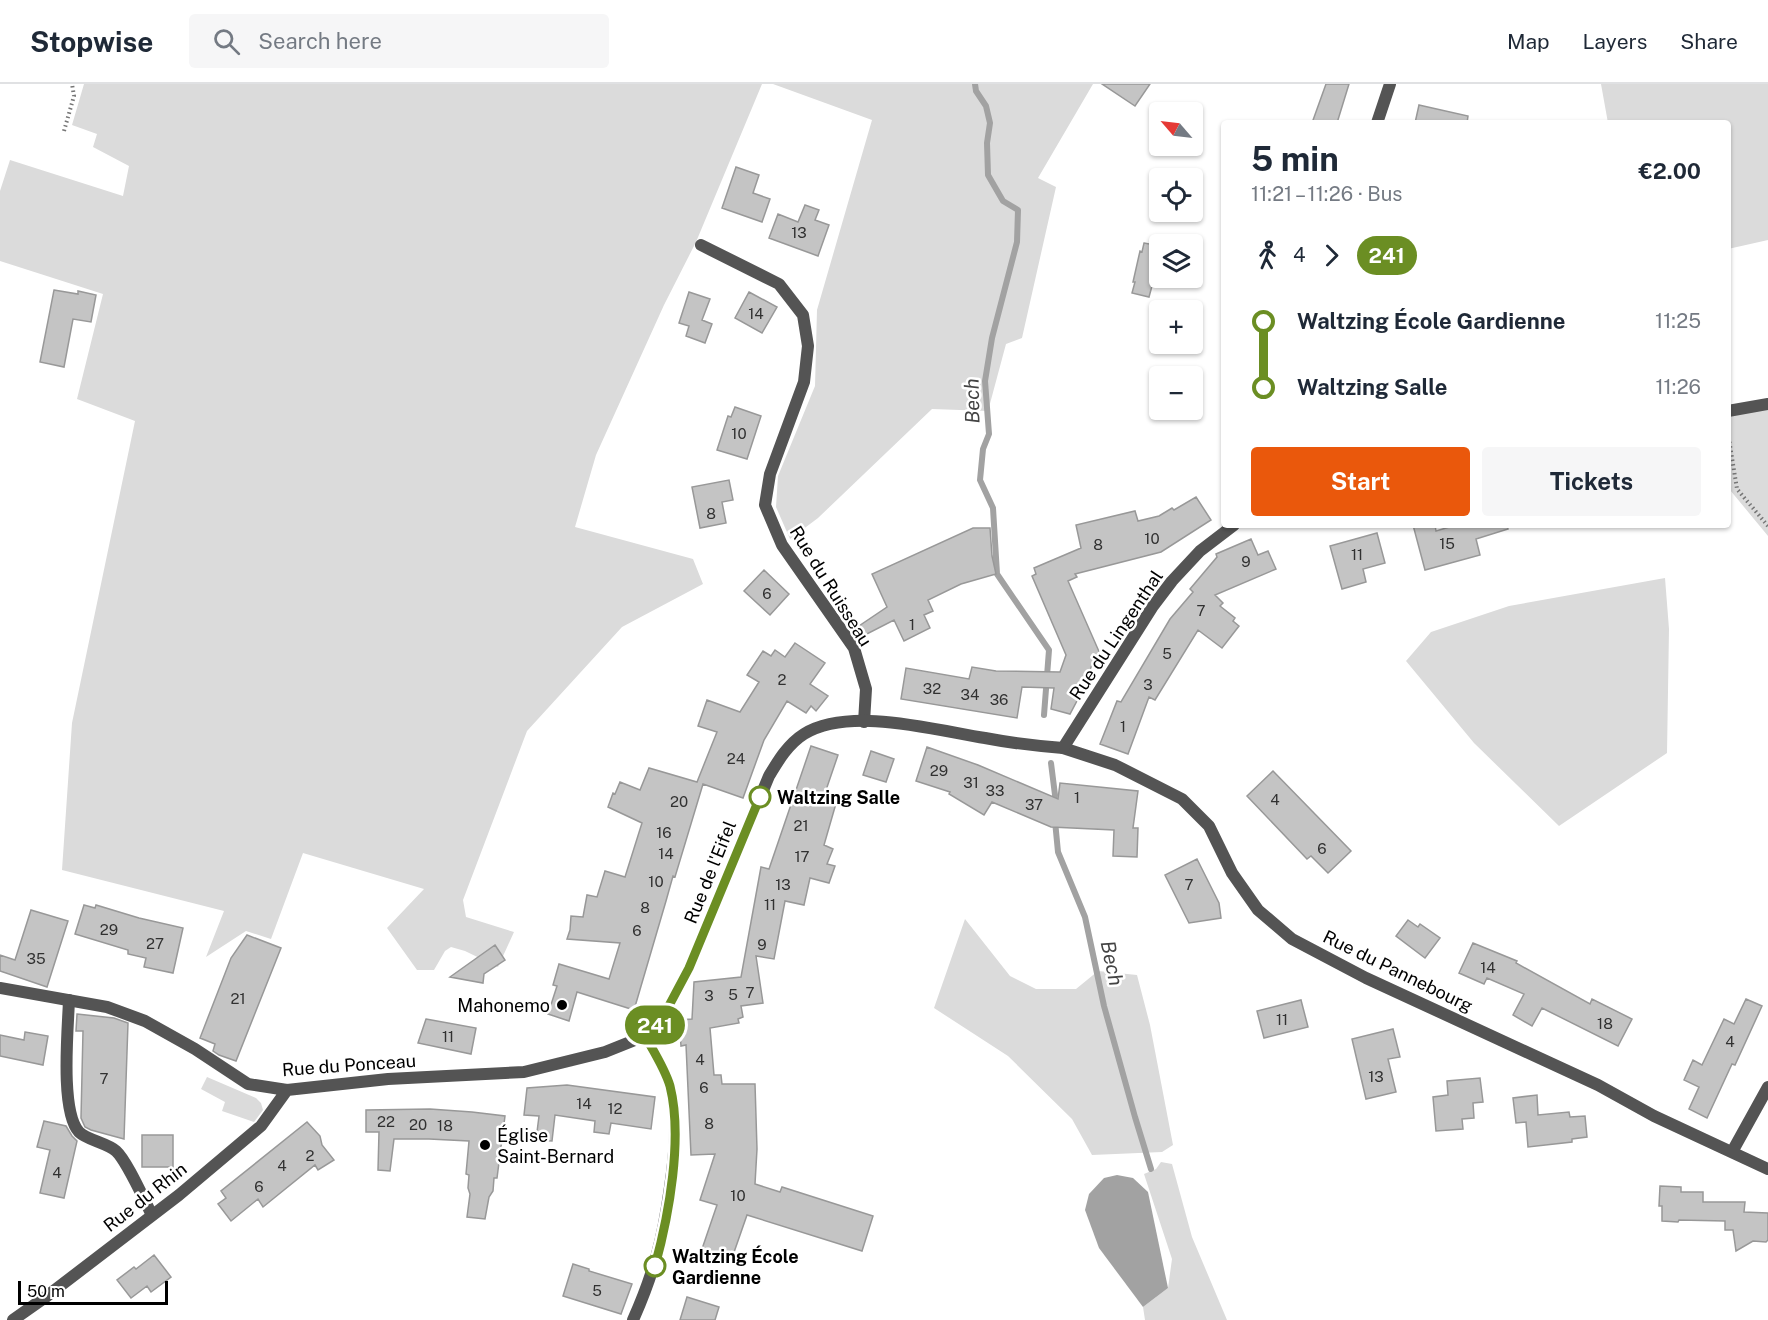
<!DOCTYPE html>
<meta charset="utf-8">
<style>
:root{--surface:#fff;--page:#f6f6f7;--text:#1f2937;--muted:#747a83;--line:#e0e1e3;--accent:#ea580c}
body{margin:0;font-family:"Public Sans",sans-serif;background:var(--page);color:var(--text);height:100vh;display:flex;flex-direction:column;font-size:22px;white-space:nowrap}
*{box-sizing:border-box;margin:0}
p{font-size:20px;color:var(--muted)}
.icon{flex:none;width:33px;height:33px;fill:none;stroke:currentColor;stroke-width:2;stroke-linecap:round;stroke-linejoin:round}
.map{position:relative;flex:1;overflow:hidden}
.sheet{position:absolute;left:1221px;top:36px;width:510px;height:408px;display:flex;flex-direction:column;background:var(--surface);border-radius:6px;box-shadow:0 2px 4px #0004}
.sheet>*{flex:none}
.badge{padding:0 12px;border-radius:20px;font-size:21px;line-height:39px}
.needle{width:39px;rotate:298deg}
.tools{position:absolute;left:1149px;top:18px;display:grid;gap:12px}
.tools a{display:grid;place-items:center;width:54px;height:54px;border-radius:6px;background:var(--surface);box-shadow:0 2px 4px #0004;font-size:30px}
.scale{position:absolute;left:18px;bottom:15px;width:150px;box-sizing:border-box;padding-left:6px;border:3px solid #000;border-top:0;font-size:16px;line-height:21px;white-space:nowrap;color:#000;-webkit-text-stroke:4px #fff;paint-order:stroke}
.map>.badge{position:absolute;translate:-50% -50%;box-shadow:0 0 0 3px #fff}
.legs{display:flex;align-items:center;gap:9px;height:66px;padding:0 30px;font-size:20px}
.legs p{margin-inline-start:auto}
.overview{display:flex;align-items:center;justify-content:space-between;height:102px;padding:0 30px}
h1{font-size:33px;font-weight:700;line-height:45px}
.button{display:flex;gap:12px;margin-top:auto;padding:12px 30px}
.button a{flex:1;height:69px;border-radius:6px;background:var(--accent);color:#fff;font-size:24px;font-weight:700;line-height:69px;text-align:center}
.button a+a{background:var(--page);color:var(--text)}
ul{padding:0 30px;list-style:none}
li{display:flex;align-items:center;gap:21px;height:66px;font-size:22px}
li i{display:grid;place-items:center;width:9px;height:100%;margin:0 8px;background:currentColor}
li i::after{content:'';width:15px;height:15px;margin:-8px;border:4px solid;border-radius:50%;background:var(--surface)}
li p{margin-inline-start:auto}
li:first-child i{background:linear-gradient(#0000 50%,currentColor 0)}
li:last-child i{background:linear-gradient(currentColor 50%,#0000 0)}
header{display:flex;align-items:center;gap:36px;box-sizing:border-box;height:84px;padding:0 30px;background:var(--surface);border-bottom:2px solid var(--line)}
header strong{font-size:28px}
nav{display:flex;gap:33px;margin-inline-start:auto;font-size:21px}
.search{width:420px;height:54px;background:var(--page);display:flex;align-items:center;gap:15px;box-sizing:border-box;padding:0 21px;border-radius:6px;color:var(--muted);font-size:22px}
.map>svg:first-child{display:block}
</style>
<header>
<strong>Stopwise</strong>
<div class="search"><svg class="icon" aria-label="search" viewBox="0 0 24 24"><circle cx="10" cy="10" r="6"/><path d="M15 15l6 6"/></svg>Search here</div>
<nav><a>Map</a><a>Layers</a><a>Share</a></nav>
</header>
<div class="map">
<svg width="1768" height="1236" viewBox="0 0 1768 1236">
<rect width="100%" height="100%" fill="#fff"/>
<path fill="#dbdbdb" d="M 84,0 L 762,0 L 696,158 L 664,221 L 596,371 L 575,443 L 693,475 L 703,500 L 622,543 L 527,647 L 463,816 L 466,833 L 514,848 L 498,883 L 465,867 L 451,863 L 445,867 L 434,886 L 417,886 L 387,844 L 424,805 L 303,769 L 271,855 L 246,847 L 206,873 L 224,827 L 62,786 L 72,639 L 135,337 L 77,315 L 103,210 L 0,177 L 0,107 L 10,76 L 123,112 L 129,82 L 93,63 L 97,50 L 72,41 Z
M 773,0 L 1093,0 L 1038,94 L 1056,103 L 1022,254 L 1006,260 L 988,327 L 932,325 L 818,434 L 790,455 L 776,423 L 778,392 L 815,302 L 817,226 L 872,36 Z
M 1601,0 L 1768,0 L 1768,156 L 1728,165 L 1728,39 L 1608,39 Z
M 1768,320 L 1768,452 L 1730,406 L 1728,394 L 1728,327 Z
M 1665,494 L 1669,545 L 1667,669 L 1559,742 L 1474,659 L 1406,577 L 1431,548 L 1509,522 Z
M 965,835 L 1010,892 L 1036,905 L 1076,905 L 1098,887 L 1137,891 L 1150,941 L 1173,1061 L 1162,1068 L 1092,1071 L 1072,1035 L 1008,972 L 934,924 Z
M 207,993 L 256,1014 L 261,1019 L 263,1026 L 254,1038 L 222,1027 L 225,1018 L 201,1005 Z
M 1161,1078 L 1172,1080 L 1192,1153 L 1227,1236 L 1145,1236 L 1143,1223 L 1168,1204 L 1172,1175 L 1144,1090 L 1156,1085 Z"/>
<path fill="#a2a2a2" d="M 1117,1091 L 1133,1094 L 1148,1108 L 1168,1204 L 1143,1223 L 1099,1164 L 1085,1126 L 1089,1110 L 1104,1094 Z"/>
<g fill="none" stroke-linecap="round" stroke-linejoin="round">
<path stroke="#a2a2a2" stroke-width="6" d="M 975,0 L 976,7 L 986,22 L 990,39 L 987,59 L 988,91 L 1003,117 L 1018,126 L 1017,158 L 992,254 L 985,297 L 989,350 L 983,365 L 980,396 L 993,424 L 997,490 L 1049,566 L 1044,631
M 1051,679 L 1055,711 L 1054,721
M 1055,737 L 1058,768 L 1085,833 L 1104,922 L 1135,1033 L 1151,1085"/>
</g>
<path fill="#c4c4c4" stroke="#989898" stroke-width="1.5" d="M 1102,0 L 1150,0 L 1135,22 Z
M 1326,0 L 1349,0 L 1337,39 L 1312,39 Z
M 1419,21 L 1468,32 L 1467,39 L 1415,39 Z
M 736,83 L 759,91 L 753,109 L 770,115 L 762,138 L 722,124 Z
M 805,121 L 819,126 L 815,136 L 829,141 L 818,172 L 769,154 L 778,130 L 798,138 Z
M 1144,159 L 1160,162 L 1160,175 L 1153,202 L 1152,202 L 1149,213 L 1132,209 L 1135,198 L 1133,198 L 1140,167 L 1142,168 Z
M 54,206 L 78,210 L 78,207 L 96,211 L 91,238 L 73,235 L 64,283 L 40,278 Z
M 689,208 L 710,215 L 702,236 L 712,240 L 705,259 L 686,252 L 689,242 L 679,239 Z
M 749,208 L 777,223 L 762,249 L 735,234 Z
M 735,323 L 761,332 L 747,375 L 717,366 L 728,332 L 731,333 Z
M 729,396 L 733,416 L 722,418 L 726,439 L 700,444 L 692,403 Z
M 1196,413 L 1211,436 L 1161,468 L 1075,490 L 1077,493 L 1068,497 L 1101,572 L 1094,575 L 1079,616 L 1078,615 L 1070,630 L 1051,625 L 1054,604 L 1022,603 L 1017,634 L 901,615 L 906,584 L 969,595 L 972,583 L 996,587 L 1060,588 L 1066,571 L 1032,492 L 1036,490 L 1034,484 L 1081,464 L 1076,441 L 1135,427 L 1138,437 L 1159,432 L 1172,424 L 1174,426 Z
M 1413,441 L 1435,441 L 1436,447 L 1456,441 L 1507,441 L 1508,445 L 1476,455 L 1480,471 L 1425,486 Z
M 973,444 L 990,444 L 992,472 L 996,490 L 961,500 L 928,516 L 933,527 L 924,531 L 930,544 L 904,557 L 894,536 L 861,553 L 856,544 L 887,523 L 872,490 Z
M 1377,449 L 1385,479 L 1363,485 L 1366,498 L 1342,505 L 1330,462 Z
M 1251,455 L 1258,471 L 1268,467 L 1276,485 L 1215,511 L 1223,519 L 1220,522 L 1235,534 L 1233,537 L 1239,542 L 1222,564 L 1198,546 L 1155,616 L 1149,613 L 1128,670 L 1100,660 L 1117,617 L 1121,618 L 1170,535 L 1193,508 L 1190,505 L 1217,473 L 1216,470 Z
M 764,486 L 789,510 L 770,531 L 744,507 Z
M 795,559 L 825,579 L 810,600 L 828,612 L 816,627 L 811,622 L 806,629 L 787,617 L 764,656 L 743,714 L 703,700 L 675,793 L 673,792 L 666,817 L 634,926 L 577,908 L 569,937 L 548,930 L 557,902 L 553,901 L 559,880 L 609,895 L 620,859 L 567,855 L 570,846 L 571,832 L 583,833 L 587,811 L 597,813 L 605,787 L 625,793 L 642,739 L 608,723 L 613,709 L 615,710 L 620,698 L 640,706 L 649,684 L 697,698 L 717,648 L 698,642 L 707,616 L 740,628 L 759,598 L 747,591 L 763,567 L 771,572 L 775,566 L 785,573 Z
M 811,662 L 838,671 L 824,712 L 837,716 L 824,761 L 833,765 L 827,780 L 835,782 L 829,799 L 810,794 L 804,821 L 785,817 L 774,875 L 756,872 L 763,919 L 741,922 L 743,933 L 738,935 L 739,939 L 710,944 L 714,991 L 721,991 L 722,1000 L 755,1000 L 757,1065 L 755,1100 L 780,1108 L 782,1103 L 873,1132 L 862,1167 L 747,1131 L 732,1174 L 702,1165 L 717,1121 L 700,1116 L 715,1070 L 691,1071 L 686,961 L 681,962 L 679,936 L 692,935 L 694,898 L 741,893 L 761,783 L 769,785 Z
M 927,663 L 978,681 L 1058,715 L 1060,699 L 1138,707 L 1133,744 L 1138,744 L 1137,773 L 1113,772 L 1114,746 L 1051,743 L 992,718 L 984,731 L 949,710 L 950,708 L 916,697 Z
M 871,667 L 894,675 L 886,698 L 863,691 Z
M 1273,687 L 1351,767 L 1328,789 L 1311,772 L 1307,775 L 1247,712 Z
M 1197,775 L 1219,819 L 1221,834 L 1189,839 L 1165,791 Z
M 84,821 L 95,824 L 96,821 L 139,834 L 183,844 L 173,889 L 144,883 L 146,874 L 128,870 L 128,866 L 75,850 Z
M 31,826 L 68,837 L 47,903 L 0,887 L 0,871 L 15,876 Z
M 1408,836 L 1418,843 L 1420,840 L 1440,854 L 1425,874 L 1396,852 Z
M 247,851 L 281,864 L 236,977 L 219,971 L 213,967 L 215,960 L 200,954 L 231,874 Z
M 1473,859 L 1517,877 L 1516,879 L 1590,920 L 1592,915 L 1632,935 L 1618,962 L 1542,924 L 1532,942 L 1513,931 L 1524,910 L 1487,894 L 1484,900 L 1459,889 Z
M 495,861 L 505,876 L 484,890 L 483,899 L 450,893 Z
M 1746,915 L 1762,922 L 1735,981 L 1732,980 L 1707,1034 L 1689,1025 L 1699,1003 L 1684,996 L 1693,976 L 1702,981 L 1724,935 L 1734,940 Z
M 1301,916 L 1308,943 L 1264,954 L 1257,927 Z
M 77,930 L 114,934 L 128,939 L 124,1055 L 91,1046 L 85,1043 L 81,1034 L 83,947 L 76,947 Z
M 426,935 L 476,944 L 471,970 L 418,959 Z
M 1393,945 L 1400,973 L 1388,975 L 1396,1008 L 1366,1015 L 1352,955 Z
M 25,948 L 48,952 L 43,981 L 0,972 L 0,951 L 24,956 Z
M 1480,994 L 1483,1018 L 1473,1019 L 1474,1034 L 1462,1035 L 1463,1045 L 1436,1047 L 1433,1013 L 1448,1011 L 1447,997 Z
M 567,1001 L 655,1013 L 651,1045 L 611,1039 L 609,1050 L 594,1048 L 595,1037 L 555,1031 L 552,1057 L 536,1056 L 539,1032 L 524,1031 L 527,1004 Z
M 1537,1011 L 1538,1031 L 1569,1028 L 1570,1033 L 1585,1032 L 1587,1053 L 1572,1055 L 1572,1058 L 1528,1063 L 1526,1038 L 1516,1039 L 1513,1014 Z
M 430,1025 L 472,1028 L 505,1032 L 497,1094 L 494,1094 L 493,1107 L 489,1113 L 485,1135 L 467,1133 L 470,1110 L 468,1104 L 469,1091 L 466,1090 L 469,1057 L 429,1055 L 394,1055 L 390,1087 L 378,1086 L 379,1048 L 366,1048 L 366,1026 Z
M 44,1037 L 66,1042 L 72,1052 L 77,1057 L 64,1114 L 40,1109 L 50,1066 L 37,1063 Z
M 307,1038 L 320,1052 L 322,1061 L 334,1076 L 318,1086 L 315,1081 L 263,1123 L 258,1115 L 231,1137 L 218,1120 L 226,1114 L 221,1107 Z
M 142,1051 L 173,1051 L 173,1083 L 142,1083 Z
M 1660,1102 L 1681,1103 L 1681,1108 L 1703,1108 L 1703,1118 L 1745,1118 L 1744,1128 L 1768,1129 L 1768,1156 L 1766,1158 L 1753,1157 L 1736,1167 L 1733,1146 L 1725,1146 L 1725,1137 L 1679,1136 L 1678,1138 L 1662,1137 L 1662,1122 L 1659,1122 Z
M 154,1171 L 171,1193 L 151,1208 L 147,1202 L 131,1214 L 117,1196 L 134,1183 L 136,1185 Z
M 573,1180 L 589,1185 L 589,1187 L 632,1200 L 621,1230 L 563,1212 Z
M 687,1213 L 719,1223 L 715,1236 L 680,1236 Z"/>
<g fill="none" stroke-linecap="round" stroke-linejoin="round">
<path stroke="#767676" stroke-width="4" stroke-dasharray="1.5 3" stroke-linecap="butt" d="M 64,47 L 74,12 L 72,0
M 1728,349 L 1737,405 L 1768,442"/>
<path stroke="#545454" stroke-width="12" d="M 69,916 C 68,945 60,1027 79,1048 C 87,1056 107,1059 116,1067 C 127,1077 144,1116 152,1131"/>
<path stroke="#545454" stroke-width="12" d="M 1377,39 L 1390,0
M 701,161 L 779,200 L 803,231 L 808,262 L 804,298 L 770,390 L 765,421 L 782,461 L 854,564 L 866,605 L 864,638
M 1063,664 L 1115,681 L 1182,715 L 1209,742 L 1232,789 L 1258,826 L 1292,855 L 1366,894 L 1598,1001 L 1654,1032 L 1768,1085
M 1732,1068 L 1768,1003
M 633,1236 C 654,1189 663,1154 670,1103 C 675,1069 678,1035 670,1002 C 665,984 654,968 645,952"/>
<path stroke="#545454" stroke-width="12" d="M 1728,327 L 1768,320
M 0,904 L 107,923 L 145,937 L 195,965 L 248,1000 L 287,1006 L 388,995 L 524,988 L 605,968 L 645,952 L 664,931 L 689,884 L 769,692 C 778,677 788,660 804,650 C 850,622 935,646 985,654 C 1011,659 1037,662 1063,664 L 1153,522 L 1172,497 L 1200,467 L 1234,441
M 13,1236 L 47,1212 L 179,1111 L 261,1042 L 287,1006"/>
</g>
<g fill="none" stroke-linecap="round" stroke-linejoin="round">
<g stroke="#fff" stroke-width="14">
<path id="line-1" d="M 655,1182 C 669,1131 683,1054 670,1002 C 665,985 654,968 645,952 L 664,931 L 689,884 L 760,713"/>
</g>
<use href="#line-1" stroke="#6b8e23" stroke-width="9"/>
</g>
<g fill="#fff" stroke="#6b8e23" stroke-width="3">
<circle cx="760" cy="713" r="10"/>
<circle cx="655" cy="1182" r="10"/>
</g>
<g fill="#000" stroke="#fff" stroke-width="2">
<circle cx="562" cy="921" r="6"/>
<circle cx="485" cy="1061" r="6"/>
</g>
<g text-anchor="middle" dominant-baseline="central" stroke-width="5" stroke-linejoin="round" paint-order="stroke">
<g font-size="15" fill="#313131">
<text x="799" y="148">13</text>
<text x="756" y="229">14</text>
<text x="739" y="349">10</text>
<text x="711" y="429">8</text>
<text x="1152" y="454">10</text>
<text x="1447" y="459">15</text>
<text x="1098" y="460">8</text>
<text x="1357" y="470">11</text>
<text x="1246" y="477">9</text>
<text x="767" y="509">6</text>
<text x="1201" y="526">7</text>
<text x="912" y="540">1</text>
<text x="1167" y="569">5</text>
<text x="782" y="595">2</text>
<text x="1148" y="600">3</text>
<text x="932" y="604">32</text>
<text x="970" y="610">34</text>
<text x="999" y="615">36</text>
<text x="1123" y="642">1</text>
<text x="736" y="674">24</text>
<text x="939" y="686">29</text>
<text x="971" y="698">31</text>
<text x="995" y="706">33</text>
<text x="1077" y="713">1</text>
<text x="1275" y="715">4</text>
<text x="679" y="717">20</text>
<text x="1034" y="720">37</text>
<text x="801" y="741">21</text>
<text x="664" y="748">16</text>
<text x="1322" y="764">6</text>
<text x="666" y="769">14</text>
<text x="802" y="772">17</text>
<text x="656" y="797">10</text>
<text x="783" y="800">13</text>
<text x="1189" y="800">7</text>
<text x="770" y="820">11</text>
<text x="645" y="823">8</text>
<text x="109" y="845">29</text>
<text x="637" y="846">6</text>
<text x="155" y="859">27</text>
<text x="762" y="860">9</text>
<text x="36" y="874">35</text>
<text x="1488" y="883">14</text>
<text x="750" y="908">7</text>
<text x="733" y="910">5</text>
<text x="709" y="911">3</text>
<text x="238" y="914">21</text>
<text x="1282" y="935">11</text>
<text x="1605" y="939">18</text>
<text x="448" y="952">11</text>
<text x="1730" y="957">4</text>
<text x="700" y="975">4</text>
<text x="1376" y="992">13</text>
<text x="104" y="994">7</text>
<text x="704" y="1003">6</text>
<text x="584" y="1019">14</text>
<text x="615" y="1024">12</text>
<text x="386" y="1037">22</text>
<text x="709" y="1039">8</text>
<text x="418" y="1040">20</text>
<text x="445" y="1041">18</text>
<text x="310" y="1071">2</text>
<text x="282" y="1081">4</text>
<text x="57" y="1088">4</text>
<text x="259" y="1102">6</text>
<text x="738" y="1111">10</text>
<text x="597" y="1206">5</text>
</g>
<g font-size="18" fill="#000" stroke="#fff">
<text transform="translate(831 502) rotate(58)">Rue du Ruisseau</text>
<text transform="translate(1116 551) rotate(-56)">Rue du Lingenthal</text>
<text transform="translate(710 788) rotate(-68)">Rue de l'Eifel</text>
<text transform="translate(1398 887) rotate(26)">Rue du Pannebourg</text>
<text transform="translate(349 981) rotate(-4)">Rue du Ponceau</text>
<text transform="translate(145 1113) rotate(-38)">Rue du Rhin</text>
</g>
<g font-size="18" font-weight="bold" fill="#000" stroke="#fff" text-anchor="start">
<text x="777" y="713">Waltzing Salle</text>
<text x="672" y="1172">Waltzing École<tspan x="672" dy="21">Gardienne</tspan></text>
</g>
<g font-size="18" fill="#000" stroke="#fff" text-anchor="end">
<text x="550" y="921">Mahonemo</text>
<text x="497" y="1051" text-anchor="start">Église<tspan x="497" dy="21">Saint-Bernard</tspan></text>
</g>
<g font-size="20" font-style="italic" fill="#434343" stroke="#fff">
<text transform="translate(972 317) rotate(-91)">Bech</text>
<text transform="translate(1112 879) rotate(78)">Bech</text>
</g>
</g>
</svg>
<div class="tools">
<a><svg class="needle" viewBox="-14 -14 28 28"><path d="M0-13l5 13h-10z" fill="#e53935"/><path d="M0 13l5-13h-10z" fill="#747a83"/></svg></a>
<a><svg class="icon" aria-label="locate" viewBox="0 0 24 24"><circle cx="12" cy="12" r="6"/><path d="M12 2v4M12 18v4M2 12h4M18 12h4"/></svg></a>
<a><svg class="icon" aria-label="layers" viewBox="0 0 24 24"><path d="M12 4l9 5-9 5-9-5zM3 14l9 5 9-5"/></svg></a>
<a>+</a>
<a>−</a>
</div>
<div class="scale">50 m</div>
<b class="badge" style="left:655px;top:941px;background:#6b8e23;color:#fff">241</b>
<section class="sheet">
<div class="overview"><div><h1>5 min</h1><p>11:21 – 11:26 · Bus</p></div><b>€2.00</b></div>
<div class="legs"><svg class="icon" aria-label="walk" viewBox="0 0 24 24"><circle cx="13" cy="4" r="2"/><path d="M13 8l-2 6 4 7M11 14l-3 7M7 12l3-4h3l4 4"/></svg>4<svg class="icon" aria-label="forward" viewBox="0 0 24 24"><path d="M9 5l7 7-7 7"/></svg><b class="badge" style="background:#6b8e23;color:#fff">241</b></div>
<ul>
<li><i style="color:#6b8e23"></i><b>Waltzing École Gardienne</b><p>11:25</p></li>
<li><i style="color:#6b8e23"></i><b>Waltzing Salle</b><p>11:26</p></li>
</ul>
<div class="button"><a>Start</a><a>Tickets</a></div>
</section>
</div>
